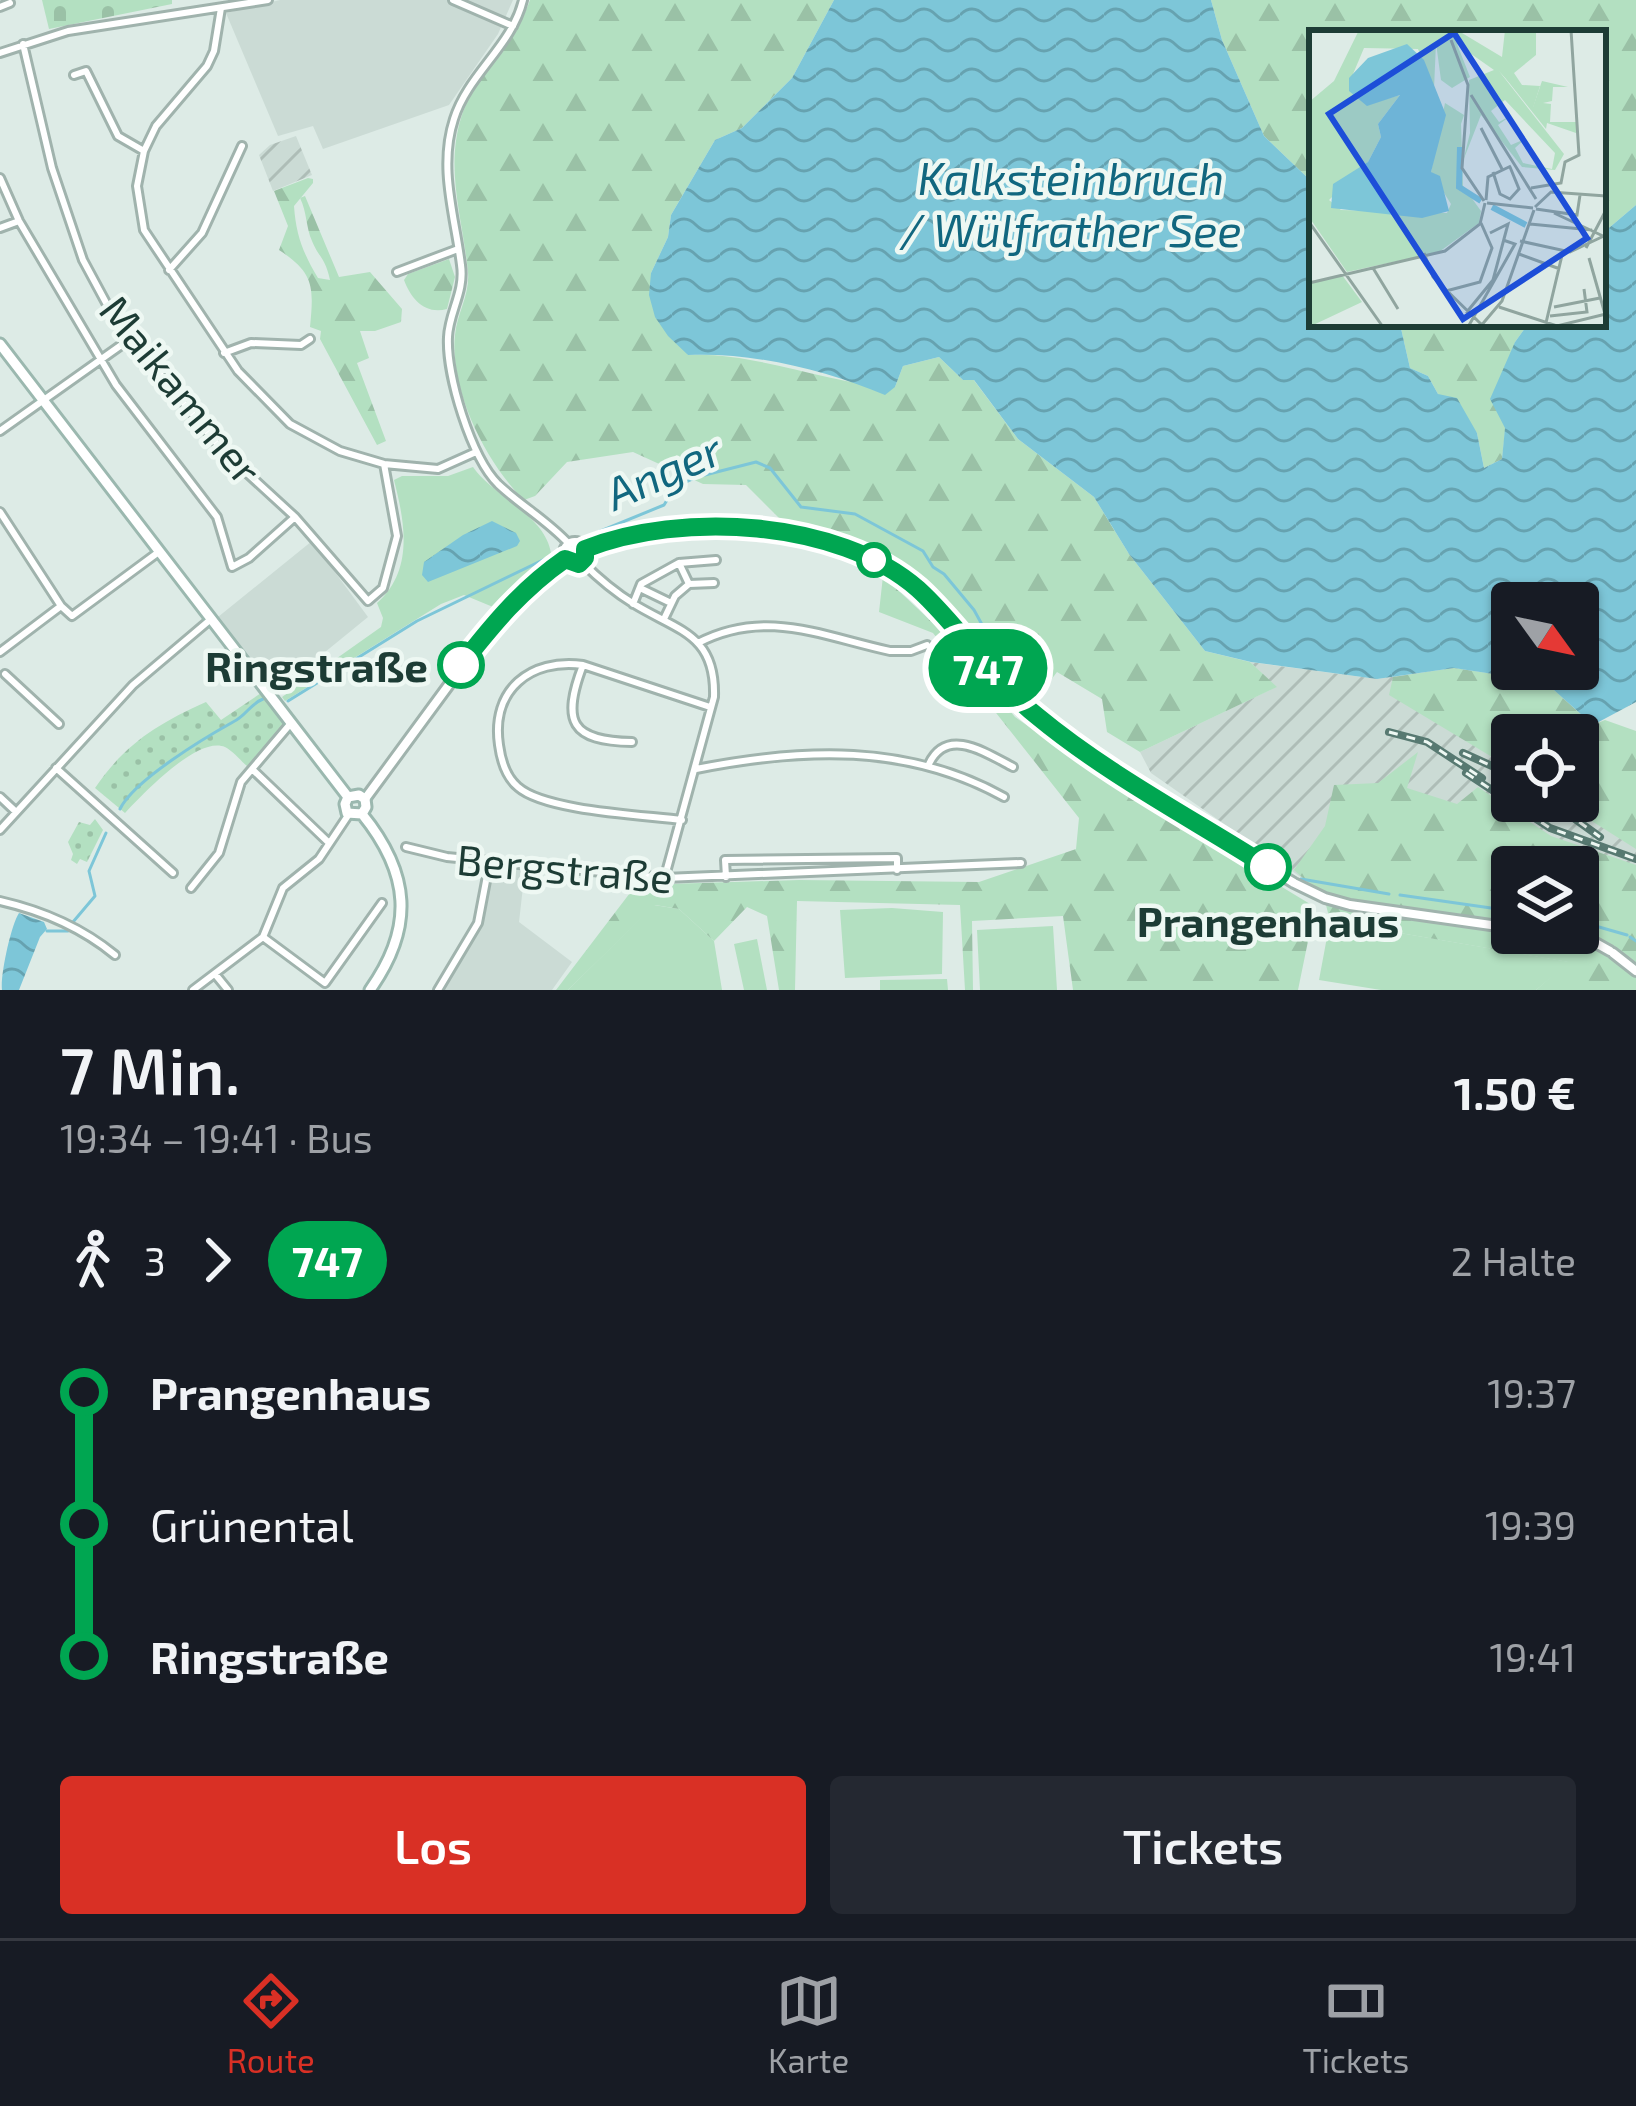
<!DOCTYPE html>
<html lang="de">
<meta charset="utf-8">
<style>
:root{--surface:#171b24;--page:#242831;--text:#f1f3f6;--muted:#9ea1a6;--line:#363941;--accent:#d93025}
body{margin:0;font-family:"Exo 2",sans-serif;background:var(--page);color:var(--text);height:100vh;display:flex;flex-direction:column;font-size:45px;white-space:nowrap}
*{box-sizing:border-box;margin:0}
p{font-size:39px;color:var(--muted)}
.icon{flex:none;width:66px;height:66px;fill:none;stroke:currentColor;stroke-width:2;stroke-linecap:round;stroke-linejoin:round}
.map{position:relative;height:990px;overflow:hidden}
.panel{display:flex;flex-direction:column;background:var(--surface);flex:1}
.panel>*{flex:none}
.badge{padding:0 24px;border-radius:39px;font-size:42px;line-height:78px}
.needle{width:78px;rotate:123deg}
.tools{position:absolute;left:1491px;top:582px;display:grid;gap:24px}
.tools a{display:grid;place-items:center;width:108px;height:108px;border-radius:12px;background:var(--surface);box-shadow:0 3px 9px #0004;font-size:60px}
.map>.badge{position:absolute;translate:-50% -50%;box-shadow:0 0 0 6px #fff}
.legs{display:flex;align-items:center;gap:18px;height:132px;padding:0 60px;font-size:39px}
.legs p{margin-inline-start:auto}
.headline{display:flex;align-items:center;justify-content:space-between;height:204px;padding:0 60px}
h1{font-size:66px;font-weight:600;line-height:90px}
.cta{display:flex;gap:24px;margin-top:auto;padding:24px 60px}
.cta a{flex:1;height:138px;border-radius:12px;background:var(--accent);color:#fff;font-size:48px;font-weight:600;line-height:138px;text-align:center}
.cta a+a{background:var(--page);color:var(--text)}
ul{padding:0 60px;list-style:none}
li{display:flex;align-items:center;gap:42px;height:132px;font-size:45px}
li i{display:grid;place-items:center;width:18px;height:100%;margin:0 15px;background:currentColor}
li i::after{content:'';width:30px;height:30px;margin:-15px;border:9px solid;border-radius:50%;background:var(--surface)}
li p{margin-inline-start:auto}
li:first-child i{background:linear-gradient(#0000 50%,currentColor 0)}
li:last-child i{background:linear-gradient(currentColor 50%,#0000 0)}
.menu{display:flex;justify-content:space-around;align-items:center;height:168px;border-top:3px solid var(--line);background:var(--surface);font-size:33px;color:var(--muted)}
.menu a{display:grid;justify-items:center;gap:6px}
.menu .on{color:var(--accent)}
.map>svg:first-child{display:block}
</style>
<div class="map">
<svg width="1636" height="990" viewBox="0 0 1636 990">
<defs>
<pattern id="industrial-furrows" width="10" height="10" patternUnits="userSpaceOnUse" patternTransform="scale(3)"><rect width="10" height="10" fill="#cbdbd5"/><path d="M-1 1l2-2M0 10L10 0M9 11l2-2" fill="none" stroke="#aebdb7"/></pattern>
<pattern id="forest-firs" width="22" height="20" patternUnits="userSpaceOnUse" patternTransform="scale(3)"><rect width="22" height="20" fill="#b3e0c1"/><path d="M5 1l3.5 6h-7zM16 11l3.5 6h-7z" fill="#9ac1a6"/></pattern>
<pattern id="cemetery-stones" width="16" height="16" patternUnits="userSpaceOnUse" patternTransform="scale(3)"><rect width="16" height="16" fill="#b3e0c1"/><path d="M2 7V4a2 2 0 0 1 4 0v3zM10 15v-3a2 2 0 0 1 4 0v3z" fill="#9ac1a6"/></pattern>
<pattern id="park-dots" width="8" height="8" patternUnits="userSpaceOnUse" patternTransform="scale(3)"><rect width="8" height="8" fill="#b3e0c1"/><path d="M2 2h.1M6 6h.1" fill="none" stroke="#9ac1a6" stroke-width="1.8" stroke-linecap="round"/></pattern>
<pattern id="water-waves" width="16" height="10" patternUnits="userSpaceOnUse" patternTransform="scale(3)"><rect width="16" height="10" fill="#7dc6d8"/><path d="M0 5q4-4 8 0t8 0" fill="none" stroke="#66a2b0"/></pattern>
</defs>
<rect width="100%" height="100%" fill="#ddebe6"/>
<path fill="#cbdbd5" d="M 280,0 L 513,0 L 498,34 L 449,105 L 323,149 L 313,126 L 278,136 L 226,13 Z
M 312,541 L 368,617 L 276,692 L 218,617 Z
M 493,867 L 525,869 L 519,922 L 572,962 L 552,990 L 441,990 L 481,924 Z"/>
<path fill="url(#industrial-furrows)" fill-rule="evenodd" d="M 296,136 L 312,175 L 273,191 L 259,155 L 270,145 Z
M 1250,662 L 1377,679 L 1454,668 L 1545,682 L 1636,766 L 1636,964 L 1578,867 L 1512,867 L 1322,892 L 1151,773 L 1140,752 L 1276,687 ZM 1512,735 L 1578,735 L 1578,801 L 1512,801 Z"/>
<path fill="#b3e0c1" d="M 473,467 C 494,497 545,515 551,553 L 493,607 L 464,595 L 441,604 L 285,701 L 282,697 L 381,627 L 383,618 L 377,603 C 414,570 405,523 394,480 L 402,476 L 448,476 Z
M 654,905 L 679,909 L 714,941 L 722,990 L 568,990 Z
M 892,908 L 943,912 L 942,974 L 845,978 L 840,910 Z
M 1330,921 L 1570,962 L 1536,990 L 1381,990 L 1319,980 Z
M 1053,926 L 1057,990 L 980,990 L 977,930 Z
M 757,939 L 767,990 L 744,990 L 734,944 Z
M 947,979 L 948,990 L 880,990 L 880,980 Z"/>
<path fill="url(#forest-firs)" fill-rule="evenodd" d="M 530,0 L 834,0 L 792,78 L 742,128 L 715,140 L 671,215 L 668,237 L 651,273 L 688,355 C 759,352 825,384 895,387 L 903,366 L 939,357 L 963,380 L 973,379 L 1018,439 L 1094,497 L 1129,554 L 1205,651 L 1250,662 L 1277,687 L 1140,752 L 1107,732 L 1102,699 L 1057,672 L 1036,700 L 918,578 L 853,544 L 785,524 L 746,485 L 703,484 L 633,452 L 567,462 L 535,496 L 524,500 C 486,463 449,389 455,335 C 457,313 470,295 468,272 C 463,220 445,170 461,118 C 474,75 515,43 530,0 Z
M 1211,0 L 1636,0 L 1636,205 L 1603,233 L 1603,33 L 1312,33 L 1312,182 L 1264,136 L 1222,40 Z
M 308,178 L 313,179 L 313,183 L 294,206 C 296,235 303,253 318,278 L 330,280 C 325,257 319,258 312,241 C 306,228 307,212 300,198 L 305,196 L 339,277 L 370,272 L 402,309 L 401,322 L 375,331 L 360,331 L 369,358 L 357,363 L 386,441 L 377,445 L 320,339 L 321,331 L 310,327 C 314,286 314,273 279,250 L 288,226 L 274,191 Z
M 449,259 L 455,277 L 447,309 C 425,315 411,299 404,280 L 408,274 Z
M 1400,324 L 1528,324 L 1515,342 L 1502,459 L 1484,468 L 1477,433 L 1438,394 L 1428,376 L 1410,368 Z
M 883,576 L 950,639 L 1015,717 L 1115,786 L 1315,907 L 1298,990 L 1073,990 L 1063,916 L 972,921 L 973,990 L 965,990 L 960,905 L 797,901 L 795,990 L 779,990 L 767,916 L 747,907 L 714,941 L 679,909 L 655,905 L 568,990 L 556,990 L 636,885 L 799,880 L 979,882 L 1076,849 L 1079,818 L 933,633 L 879,612 Z
M 1454,668 L 1545,682 L 1593,725 L 1605,720 L 1636,731 L 1636,849 L 1560,801 L 1578,801 L 1578,735 L 1512,735 L 1512,769 L 1389,695 L 1393,677 Z
M 1418,752 L 1407,788 L 1457,804 L 1478,787 L 1551,836 L 1636,865 L 1636,990 L 1536,990 L 1568,962 L 1330,921 L 1324,897 L 1294,870 L 1325,826 L 1334,785 L 1378,783 ZM 1512,867 L 1578,867 L 1578,933 L 1512,933 Z"/>
<path fill="url(#cemetery-stones)" d="M 42,0 L 172,0 L 172,4 L 49,29 Z"/>
<path fill="url(#park-dots)" d="M 261,693 L 284,725 L 247,766 C 241,761 233,751 225,747 C 198,735 142,795 125,813 L 95,788 C 125,744 157,724 206,702 L 221,720 Z
M 95,819 L 103,830 L 87,862 L 80,859 L 77,864 L 71,860 L 73,854 L 68,842 L 79,822 L 90,825 Z"/>
<path fill="url(#water-waves)" fill-rule="evenodd" d="M 834,0 L 1211,0 L 1222,40 L 1264,136 L 1312,182 L 1312,324 L 1400,324 L 1410,368 L 1428,376 L 1438,394 L 1457,398 L 1477,433 L 1484,468 L 1502,459 L 1505,428 L 1490,399 L 1515,342 L 1528,324 L 1603,324 L 1603,233 L 1636,205 L 1636,702 L 1593,725 L 1545,682 L 1454,668 L 1377,679 L 1251,662 L 1205,651 L 1129,554 L 1094,497 L 1018,439 L 974,380 L 963,380 L 939,357 L 903,366 L 895,387 L 885,395 C 825,370 753,352 688,355 L 668,336 L 655,317 L 649,295 L 651,273 L 668,237 L 671,215 L 715,140 L 742,128 L 792,78 ZM 1512,603 L 1578,603 L 1578,669 L 1512,669 Z
M 492,521 L 516,533 L 520,541 L 517,546 L 428,582 L 422,575 L 424,562 L 463,535 Z
M 19,913 L 44,922 L 47,929 L 40,937 L 19,990 L 2,990 C 0,976 11,925 19,913 Z"/>
<g fill="none" stroke-linecap="round" stroke-linejoin="round">
<path stroke="#7dc6d8" stroke-width="3" d="M 586,537 L 664,505 L 675,487 L 697,477 L 756,462 L 770,468 L 801,507 L 855,514 L 923,551 L 933,567 L 944,574 L 974,610 L 1001,659 L 1031,686
M 288,701 L 417,621 L 547,558
M 120,809 C 134,780 206,737 233,722 C 246,716 250,704 263,699
M 1301,879 L 1389,894
M 1400,895 L 1512,911
M 1578,921 L 1627,935
M 73,922 L 95,896 L 89,871 L 106,833
M 47,931 L 68,931
M 1630,937 L 1636,941"/>
<g stroke="#a0b3ad" stroke-width="12">
<path id="minor" d="M 453,0 L 513,26
M 523,0 C 512,46 468,74 454,119 C 438,168 455,216 461,265 C 465,292 449,312 448,337 C 446,375 471,457 498,484 C 520,505 548,521 569,544
M 0,7 L 10,3
M 221,8 L 214,51 L 207,66 L 156,126 L 144,151 L 137,186 L 144,230 L 238,371 L 290,424 L 340,451 L 384,464 L 438,469 L 476,452
M 23,44 L 52,168 L 83,260 L 111,312 L 126,332 L 134,336 L 160,374 L 223,451 L 295,517 L 368,601 L 383,588 L 397,536 L 384,464
M 0,53 L 68,31 L 268,0
M 74,75 L 86,71 L 118,136 L 144,151
M 0,178 L 19,221 L 116,385 L 217,517 L 232,567 L 249,558 L 295,517
M 0,228 L 19,221
M 169,270 L 202,233 L 242,146
M 397,272 L 458,249
M 224,353 L 251,343 L 301,345 L 310,339
M 0,431 L 134,336
M 0,512 L 61,606
M 582,562 C 597,577 616,593 634,604 C 678,631 716,634 714,697 L 665,876
M 679,563 L 716,560
M 689,584 L 714,583
M 640,588 L 671,603
M 633,604 L 641,584 L 679,563 L 689,584 L 675,596 L 664,619
M 698,643 C 765,608 821,636 890,651 L 911,651 L 927,645
M 0,652 L 61,606 L 72,616 L 160,551
M 583,665 C 561,722 571,741 632,742
M 5,674 L 59,724
M 929,764 C 947,726 986,753 1013,767
M 56,768 L 173,873
M 696,769 C 802,748 907,743 1004,797
M 253,770 L 328,842
M 0,797 L 15,811
M 682,820 C 643,815 545,811 518,787 C 506,777 501,760 499,745 C 491,690 530,658 583,665 L 710,707
M 0,830 L 133,685 L 211,619
M 406,847 L 447,857 L 665,878 L 1021,863
M 726,877 L 725,860 L 897,858 L 897,870
M 191,888 L 219,853 L 241,782 L 291,723
M 0,901 C 44,911 81,927 115,955
M 263,937 L 325,983 L 382,903
M 215,974 L 228,990
M 193,990 L 263,937 L 283,888 L 319,859 L 349,814
M 438,990 L 478,923 L 490,860"/>
</g>
<g stroke="#a0b3ad" stroke-width="14">
<path id="tertiary" d="M564 553a11 11 0 1 1 22 0a11 11 0 1 1-22 0Z
M 585,549 C 677,509 838,522 916,588 C 962,627 993,682 1041,720 C 1119,782 1209,832 1294,883 L 1325,898 L 1350,905 L 1512,928
M 365,799 L 506,607 L 564,559
M 1549,933 L 1594,942 L 1610,951
M 1613,953 L 1636,971"/>
</g>
<g stroke="#9bb8af" stroke-width="15">
<path id="secondary" d="M 0,344 L 348,797
M 348,797 L 359,795 L 365,799 L 366,807 L 362,814
M 348,797 L 345,804 L 347,813 L 362,814
M 362,814 C 410,873 415,927 370,990"/>
</g>
<use href="#minor" stroke="#fff" stroke-width="6"/>
<use href="#tertiary" stroke="#fff" stroke-width="8"/>
<use href="#secondary" stroke="#fff" stroke-width="9"/>
<g stroke="#577971" stroke-width="8">
<path id="rail" d="M 1389,732 L 1427,742 L 1482,778
M 1463,753 L 1512,775
M 1466,773 L 1550,828 L 1636,859
M 1550,801 L 1600,837"/>
</g>
<use href="#rail" stroke="#eef8f3" stroke-width="3" stroke-dasharray="9" stroke-linecap="butt"/>
</g>
<g fill="none" stroke-linecap="round" stroke-linejoin="round">
<g stroke="#fff" stroke-width="27">
<path id="line-1" d="M 461,665 C 493,624 522,589 565,559 L 579,564 L 585,558 L 585,549 C 681,511 838,519 918,589 C 961,628 991,679 1037,716 C 1107,774 1191,818 1268,867"/>
</g>
<use href="#line-1" stroke="#00a651" stroke-width="18"/>
</g>
<g fill="#fff" stroke="#00a651" stroke-width="6">
<circle cx="874" cy="560" r="15"/>
<circle cx="461" cy="665" r="21"/>
<circle cx="1268" cy="867" r="21"/>
</g>
<g text-anchor="middle" dominant-baseline="central" stroke-width="9" stroke-linejoin="round" paint-order="stroke">
<g font-size="42" fill="#1d3c35" stroke="#eef8f3">
<text transform="translate(182 389) rotate(51)">Maikammer</text>
<text transform="translate(565 867) rotate(5)">Bergstraße</text>
</g>
<g font-size="42" font-weight="bold" fill="#1d3c35" stroke="#eef8f3" text-anchor="end">
<text x="428" y="665">Ringstraße</text>
<text x="1268" y="920" text-anchor="middle">Prangenhaus</text>
</g>
<g font-size="45" font-style="italic" fill="#11677f" stroke="#eef8f3">
<text x="1071" y="177">Kalksteinbruch<tspan x="1071" dy="52">/ Wülfrather See</tspan></text>
<text transform="translate(663 470) rotate(-24)">Anger</text>
</g>
</g>
<g transform="translate(1309 30)">
<rect width="297" height="297" fill="#ddebe6"/>
<path d="M 190,40 L 224,77 L 233,51 L 259,57 L 244,57 L 243,71 L 234,73 L 242,74 L 241,92 L 267,92 L 267,103 L 238,93 L 237,99 ZM 33,245 L 53,272 L 0,297 L 0,253 Z" fill="#b3e0c1"/>
<path d="M 50,0 L 148,0 L 193,27 L 196,0 L 227,0 L 227,25 L 205,43 L 213,55 L 231,56 L 224,78 L 190,41 L 255,124 L 246,140 L 213,137 L 172,85 L 154,131 L 161,103 L 160,50 L 185,40 L 148,14 L 161,47 L 143,58 L 132,50 L 127,13 L 125,59 L 109,19 L 55,18 L 44,44 L 70,71 L 91,65 L 69,94 L 72,107 L 59,132 L 20,170 L 32,180 L 138,183 L 142,174 L 122,142 L 136,73 L 155,85 L 152,94 L 154,156 L 172,181 L 170,193 L 130,222 L 38,242 L 0,187 L 0,72 L 25,51 ZM 196,70 L 246,123 L 243,139 L 214,133 L 206,118 L 216,109 L 202,115 L 189,95 L 203,85 L 190,92 L 182,81 Z" fill="#b3e0c1" fill-rule="evenodd"/>
<path d="M 98,14 L 115,30 L 137,85 L 122,142 L 131,146 L 140,181 L 113,188 L 22,178 L 24,154 L 59,132 L 72,107 L 69,94 L 91,65 L 58,76 L 40,61 L 40,48 L 59,28 Z" fill="#7dc6d8"/>
<path fill="none" stroke="#7dc6d8" stroke-width="6" d="M 151,117 L 150,157 L 172,171M 183,177 L 217,195"/>
<path fill="none" stroke="#90a59f" stroke-width="3" d="M 142,10 L 159,55 L 153,138 L 175,171M 162,65 L 227,169M 172,98 L 193,139M 184,142 L 191,164 L 201,169 L 210,159 L 201,137M 222,158 L 252,153 L 256,132 L 270,125 L 262,0M 177,170 L 179,147 L 202,136M 178,173 L 224,178M 226,177 L 242,162 L 297,166M 227,179 L 268,185 L 271,165M 245,183 L 294,206M 0,192 L 74,297M 221,194 L 283,200M 211,211 L 261,222 L 297,205M 277,218 L 297,180M 115,223 L 124,247 L 173,295M 210,224 L 251,239M 280,228 L 296,284M 64,238 L 89,279M 0,253 L 136,221 L 171,194 L 176,173M 137,261 L 171,252 L 183,218 L 172,193M 190,277 L 248,296 L 297,284M 245,277 L 291,268M 157,283 L 184,250 L 199,194 L 181,203M 241,286 L 278,282 L 275,259M 159,297 L 206,214 L 194,210M 171,297 L 193,271 L 225,180M 236,297 L 254,221"/>
<path fill="#1d4ed8" fill-opacity="0.15" stroke="#1d4ed8" stroke-width="6" d="M 145,3 L 278,208 L 154,289 L 20,84 Z"/>
<rect width="297" height="297" fill="none" stroke="#1d3c35" stroke-width="6"/>
</g>
</svg>
<div class="tools">
<a><svg class="needle" viewBox="-14 -14 28 28"><path d="M0-13l5 13h-10z" fill="#e53935"/><path d="M0 13l5-13h-10z" fill="#9ea1a6"/></svg></a>
<a><svg class="icon" aria-label="locate" viewBox="0 0 24 24"><circle cx="12" cy="12" r="6"/><path d="M12 2v4M12 18v4M2 12h4M18 12h4"/></svg></a>
<a><svg class="icon" aria-label="layers" viewBox="0 0 24 24"><path d="M12 4l9 5-9 5-9-5zM3 14l9 5 9-5"/></svg></a>
</div>
<b class="badge" style="left:988px;top:668px;background:#00a651;color:#fff">747</b>
</div>
<section class="panel">
<div class="headline"><div><h1>7 Min.</h1><p>19:34 – 19:41 · Bus</p></div><b>1.50 €</b></div>
<div class="legs"><svg class="icon" aria-label="walk" viewBox="0 0 24 24"><circle cx="13" cy="4" r="2"/><path d="M13 8l-2 6 4 7M11 14l-3 7M7 12l3-4h3l4 4"/></svg>3<svg class="icon" aria-label="forward" viewBox="0 0 24 24"><path d="M9 5l7 7-7 7"/></svg><b class="badge" style="background:#00a651;color:#fff">747</b><p>2 Halte</p></div>
<ul>
<li><i style="color:#00a651"></i><b>Prangenhaus</b><p>19:37</p></li>
<li><i style="color:#00a651"></i><span>Grünental</span><p>19:39</p></li>
<li><i style="color:#00a651"></i><b>Ringstraße</b><p>19:41</p></li>
</ul>
<div class="cta"><a>Los</a><a>Tickets</a></div>
</section>
<nav class="menu">
<a class="on"><svg class="icon" aria-label="directions" viewBox="0 0 24 24"><path d="M12 3l9 9-9 9-9-9zM9 14v-3h6M13 9l2 2-2 2"/></svg>Route</a>
<a><svg class="icon" aria-label="map" viewBox="0 0 24 24"><path d="M3 6l6-2 6 2 6-2v14l-6 2-6-2-6 2zM9 4v14M15 6v14"/></svg>Karte</a>
<a><svg class="icon" aria-label="tickets" viewBox="0 0 24 24"><path d="M3 7h18v10H3zM15 7v10"/></svg>Tickets</a>
</nav>
